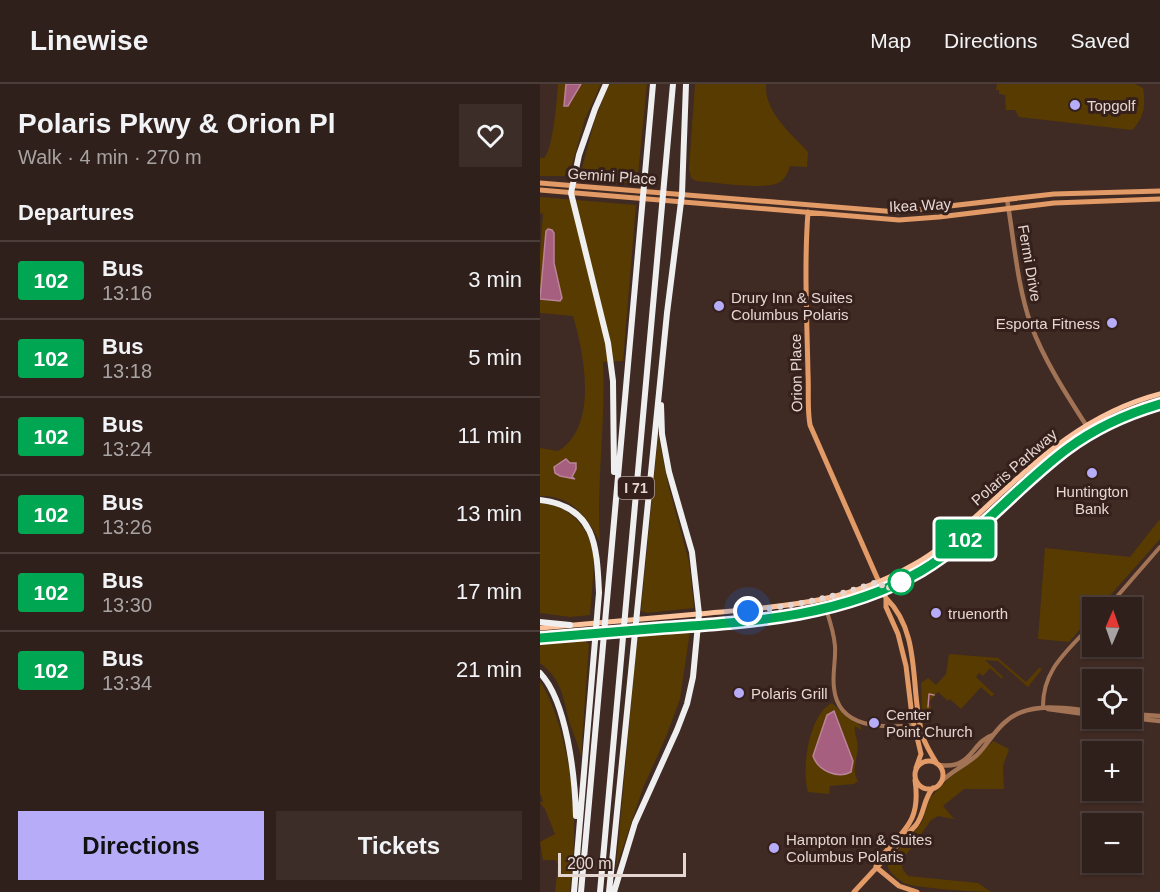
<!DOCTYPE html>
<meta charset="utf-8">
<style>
:root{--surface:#30201b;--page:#3c2d28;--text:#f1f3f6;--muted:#a8a3a3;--line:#4b3e3a;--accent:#b6acf8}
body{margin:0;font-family:Helvetica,sans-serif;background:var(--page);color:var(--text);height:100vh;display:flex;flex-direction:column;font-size:22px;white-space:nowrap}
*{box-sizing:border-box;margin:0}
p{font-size:20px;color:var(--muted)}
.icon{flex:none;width:33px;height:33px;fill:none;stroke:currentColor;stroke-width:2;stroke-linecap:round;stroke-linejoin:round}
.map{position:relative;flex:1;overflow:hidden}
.sheet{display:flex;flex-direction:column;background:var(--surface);width:540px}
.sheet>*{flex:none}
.badge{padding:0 12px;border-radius:4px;font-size:21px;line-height:39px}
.needle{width:39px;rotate:2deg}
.controls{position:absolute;left:542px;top:513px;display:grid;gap:12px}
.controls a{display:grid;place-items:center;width:60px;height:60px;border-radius:0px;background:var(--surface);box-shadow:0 2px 4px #0004,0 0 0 2px var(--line);font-size:30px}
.scale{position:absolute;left:18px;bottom:15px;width:128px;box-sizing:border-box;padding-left:6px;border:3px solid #e5d6d2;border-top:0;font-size:16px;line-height:21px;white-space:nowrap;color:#e5d6d2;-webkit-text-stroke:4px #35201b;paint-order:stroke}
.you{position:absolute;width:30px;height:30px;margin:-15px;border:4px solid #fff;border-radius:50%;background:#1a73e8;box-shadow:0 0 0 9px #1a73e833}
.map>.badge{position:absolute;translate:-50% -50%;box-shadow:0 0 0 3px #fff}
h2{padding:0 18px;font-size:22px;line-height:54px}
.round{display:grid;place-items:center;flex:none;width:63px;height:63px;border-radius:0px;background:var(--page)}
.overview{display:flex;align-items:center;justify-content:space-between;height:102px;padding:0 18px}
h1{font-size:28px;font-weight:800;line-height:45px}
.action{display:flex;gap:12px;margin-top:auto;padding:12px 18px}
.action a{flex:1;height:69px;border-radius:0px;background:var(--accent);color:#111;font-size:24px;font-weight:800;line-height:69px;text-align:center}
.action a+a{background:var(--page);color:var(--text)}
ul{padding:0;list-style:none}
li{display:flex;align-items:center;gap:18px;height:78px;padding:0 18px;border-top:2px solid var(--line)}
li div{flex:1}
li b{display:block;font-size:22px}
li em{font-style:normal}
li .badge{min-width:66px;font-weight:700;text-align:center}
header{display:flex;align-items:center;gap:36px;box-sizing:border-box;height:84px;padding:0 30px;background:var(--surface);border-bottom:2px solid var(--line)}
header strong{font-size:28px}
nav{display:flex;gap:33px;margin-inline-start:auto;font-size:21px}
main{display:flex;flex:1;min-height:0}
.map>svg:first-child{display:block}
</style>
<header>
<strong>Linewise</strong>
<nav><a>Map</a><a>Directions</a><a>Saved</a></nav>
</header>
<main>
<section class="sheet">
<div class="overview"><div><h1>Polaris Pkwy &amp; Orion Pl</h1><p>Walk · 4 min · 270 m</p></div><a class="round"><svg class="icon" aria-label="heart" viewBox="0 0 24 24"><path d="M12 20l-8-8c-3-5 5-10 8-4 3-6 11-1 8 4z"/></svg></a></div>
<h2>Departures</h2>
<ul>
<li><span class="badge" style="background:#00a651;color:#fff">102</span><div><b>Bus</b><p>13:16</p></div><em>3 min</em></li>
<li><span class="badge" style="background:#00a651;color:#fff">102</span><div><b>Bus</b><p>13:18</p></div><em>5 min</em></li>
<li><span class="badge" style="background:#00a651;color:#fff">102</span><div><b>Bus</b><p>13:24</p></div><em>11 min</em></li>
<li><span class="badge" style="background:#00a651;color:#fff">102</span><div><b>Bus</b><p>13:26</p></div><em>13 min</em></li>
<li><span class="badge" style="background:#00a651;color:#fff">102</span><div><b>Bus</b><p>13:30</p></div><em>17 min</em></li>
<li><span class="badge" style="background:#00a651;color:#fff">102</span><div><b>Bus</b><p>13:34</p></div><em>21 min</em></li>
</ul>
<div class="action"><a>Directions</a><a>Tickets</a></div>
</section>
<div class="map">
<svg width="620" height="808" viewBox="0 0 620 808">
<rect width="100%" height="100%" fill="#402a24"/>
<path fill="#583b00" d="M 18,0 L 61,0 L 45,35 L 30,88 L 24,92 L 0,92 L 0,74 L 4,74 C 13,66 17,15 18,0 Z
M 69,0 L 107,0 L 97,100 L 39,95 L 55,35 Z
M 155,0 L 226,0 C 224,28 251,49 268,68 L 267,83 L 250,82 C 248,88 246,94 240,98 C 226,107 174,98 156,97 L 151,94 L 149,85 Z
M 457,0 L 595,0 L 603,4 C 606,21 604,34 592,46 L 479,33 L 475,26 L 466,26 L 465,11 L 459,10 L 459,6 L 456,6 Z
M 0,113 L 96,121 L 83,277 L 63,278 C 66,338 56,398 60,458 C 47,433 32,411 0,412 L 0,364 L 18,367 C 59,342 44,270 33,232 L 0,229 L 0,169 L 3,130 L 0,129 Z
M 118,352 L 129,404 L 149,478 L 154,524 L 107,529 L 101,527 Z
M 0,419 C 27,420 50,443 53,470 C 55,489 51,511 50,531 L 30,533 L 0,529 Z
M 620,435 L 620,455 L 560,523 L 552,524 L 552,532 L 529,558 L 498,555 L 505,464 L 590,473 Z
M 150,547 L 140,615 L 126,653 L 103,704 L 76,784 L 97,555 L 106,550 Z
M 42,554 L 49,560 L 41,672 C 38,661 34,651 30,640 C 23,615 23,596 0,579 L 0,558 Z
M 409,570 L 458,574 L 486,598 L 499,584 L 502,585 L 488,603 L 458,577 L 445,576 L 463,593 L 462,595 L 450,584 L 443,592 L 439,589 L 436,593 L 454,610 L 452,613 L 441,603 L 421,625 L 410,615 L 408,617 L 398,608 L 390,617 L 392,630 L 386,631 L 382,628 L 381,599 L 388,594 L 396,601 L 406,590 Z
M 0,597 C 24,635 36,708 34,753 C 34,771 31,790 30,808 L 15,808 L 18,781 L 16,776 L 3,776 L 0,758 L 15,750 L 5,725 L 0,719 L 3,717 L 0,709 Z
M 292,619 L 307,633 L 321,642 L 321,646 L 315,642 C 314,649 316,651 317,657 C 320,671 310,685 318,697 L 314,700 L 290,702 L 289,710 L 268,708 C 261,685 269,630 292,619 Z
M 453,657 L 469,665 L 463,682 L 464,705 L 424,705 L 403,722 L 414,735 L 398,732 L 391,736 L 361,778 L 363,786 L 368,792 L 438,799 L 451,808 C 437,808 374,804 364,799 C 356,794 346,787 348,778 L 382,738 L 390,714 L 410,693 L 432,678 Z"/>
<path fill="#a75f7f" stroke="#ba8398" stroke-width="1.5" d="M 26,0 L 41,0 L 28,22 L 24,22 Z
M 8,145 L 12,146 L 14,149 L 14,179 L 22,214 L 20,217 L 0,215 L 6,147 Z
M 26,375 L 30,379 L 36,379 L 36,385 L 32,393 L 35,395 L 20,392 L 15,389 L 14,383 Z
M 294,627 L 313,677 L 311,688 C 298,695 278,687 273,672 L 287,631 Z"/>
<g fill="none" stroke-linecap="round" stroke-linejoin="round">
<path stroke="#ba8398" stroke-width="1.5" d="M 388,623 L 389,610 L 394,611"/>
<path stroke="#a27455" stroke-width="4" d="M 567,524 L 620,463
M 286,525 C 290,537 294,549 295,562 C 296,576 292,590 294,604 C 298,645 343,644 373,641
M 503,624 C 502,585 528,567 552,540"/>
<path stroke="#a27455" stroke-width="4.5" d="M 467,115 C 474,156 477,201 491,241 C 504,276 526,310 546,341
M 508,625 L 552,631
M 591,630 L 620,632
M 591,634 L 620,637
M 400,681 C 432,686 431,658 453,651
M 400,699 C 411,687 425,682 437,671 C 447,661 453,649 464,639 C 487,617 522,624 552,627"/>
<path stroke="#e29a66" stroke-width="5" d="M 0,99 L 357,128 L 514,110 L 620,107
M 0,106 L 359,136 L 399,133 L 514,119 L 620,115
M 268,128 C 264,182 267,236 268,290 C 269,308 267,324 270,341 L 346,514 L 346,523 L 358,550 L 366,582 L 372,632 L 381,670 L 376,684
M 346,514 C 383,550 369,609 383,653 C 386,662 391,670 396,678
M375 691a14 14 0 1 1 28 0a14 14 0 1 1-28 0Z
M 336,782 L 340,774 C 365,745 381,737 375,696
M 336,783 L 359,802 L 377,808
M 314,808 L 376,741 C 385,729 383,715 393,704"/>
<path stroke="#fbc29c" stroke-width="5" d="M 0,544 C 53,539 105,535 158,530 C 235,523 304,521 373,481 C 399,467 422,445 444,425 C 498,375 547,329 620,310
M 0,554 C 41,551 81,547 122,544 C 211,538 302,533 381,487 C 435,455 476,403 527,365 C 554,344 586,330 620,320"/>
<path stroke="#efefef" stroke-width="6" d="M 66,0 L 55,25 L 39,71 L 31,109 L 68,259 L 73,297 L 74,388
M 0,416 C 56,422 57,464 59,509 L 34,808
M 0,538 L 30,541
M 0,589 C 27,617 35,693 36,732
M 41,808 L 113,0
M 60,808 L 133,0
M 69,808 L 127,229 L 142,110 L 146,0
M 74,808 L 95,739 L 137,646 L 147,620 L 153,593 L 159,530 L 152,468 L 129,388 L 122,350 L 121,321"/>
</g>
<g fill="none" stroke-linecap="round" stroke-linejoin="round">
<g stroke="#fff" stroke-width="14">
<path id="line" d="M 0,554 C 41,551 81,547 122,544 C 210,538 302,533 381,487 C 435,455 476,403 527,365 C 555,344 586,330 620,320"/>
</g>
<use href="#line" stroke="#00a651" stroke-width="9"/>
<path stroke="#e5d6d2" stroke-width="6" stroke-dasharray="0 10.8" d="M 208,527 C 256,522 294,513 340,497 L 344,506 L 364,496 L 361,498"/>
</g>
<g fill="#b6acf8" stroke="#35201b" stroke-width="2">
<circle cx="535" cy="21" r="6"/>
<circle cx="179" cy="222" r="6"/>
<circle cx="572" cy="239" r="6"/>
<circle cx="552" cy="389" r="6"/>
<circle cx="396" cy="529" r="6"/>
<circle cx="199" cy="609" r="6"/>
<circle cx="334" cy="639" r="6"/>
<circle cx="234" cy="764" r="6"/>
</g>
<circle fill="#fff" stroke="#00a651" stroke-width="3" cx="361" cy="498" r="12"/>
<g text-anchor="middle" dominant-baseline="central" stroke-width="6" stroke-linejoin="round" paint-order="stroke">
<rect fill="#35201b" stroke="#b09f9b" stroke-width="1.5" x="78" y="393" width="36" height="22" rx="4.5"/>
<g font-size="14" font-weight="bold" fill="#e5d6d2">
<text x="96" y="404">I 71</text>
</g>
<g font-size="15" fill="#e5d6d2" stroke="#35201b" text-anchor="start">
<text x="547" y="21">Topgolf</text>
<text x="191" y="213">Drury Inn &amp; Suites<tspan x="191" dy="17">Columbus Polaris</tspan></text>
<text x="560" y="239" text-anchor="end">Esporta Fitness</text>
<text x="552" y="407" text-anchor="middle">Huntington<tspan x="552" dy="17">Bank</tspan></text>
<text x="408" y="529">truenorth</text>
<text x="211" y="609">Polaris Grill</text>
<text x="346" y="630">Center<tspan x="346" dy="17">Point Church</tspan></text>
<text x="246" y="755">Hampton Inn &amp; Suites<tspan x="246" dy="17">Columbus Polaris</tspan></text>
</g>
<g font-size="15" fill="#e5d6d2" stroke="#35201b">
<text transform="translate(72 92) rotate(4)">Gemini Place</text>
<text transform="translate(380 121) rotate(-3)">Ikea Way</text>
<text transform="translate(490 179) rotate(80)">Fermi Drive</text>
<text transform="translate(256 289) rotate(-91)">Orion Place</text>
<text transform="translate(474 383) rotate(-41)">Polaris Parkway</text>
</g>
</g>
</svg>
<div class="controls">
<a><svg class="needle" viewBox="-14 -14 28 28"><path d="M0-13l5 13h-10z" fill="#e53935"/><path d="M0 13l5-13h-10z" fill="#a8a3a3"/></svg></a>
<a><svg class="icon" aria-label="locate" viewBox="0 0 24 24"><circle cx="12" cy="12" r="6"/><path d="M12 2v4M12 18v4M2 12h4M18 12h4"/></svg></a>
<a>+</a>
<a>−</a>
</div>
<div class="scale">200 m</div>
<div class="you" style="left:208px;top:527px"></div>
<b class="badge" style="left:425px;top:455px;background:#00a651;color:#fff">102</b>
</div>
</main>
